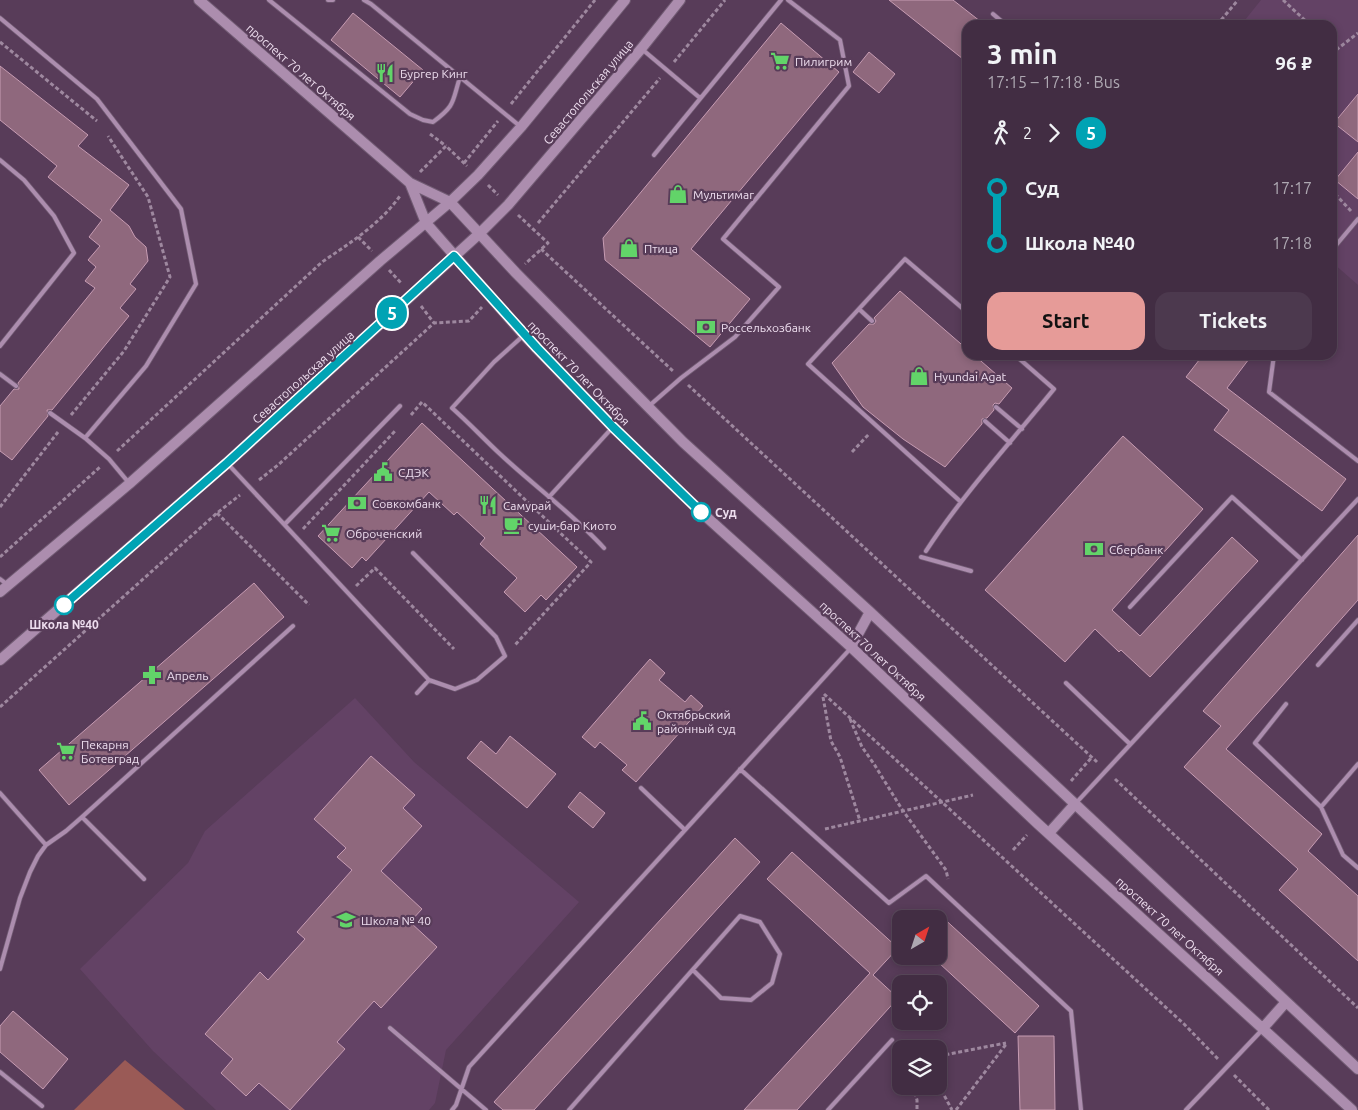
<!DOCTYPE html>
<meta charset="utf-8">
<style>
:root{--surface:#422d43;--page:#4c394e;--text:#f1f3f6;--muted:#aea8b2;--line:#5a495c;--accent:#e69b98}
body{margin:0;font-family:Ubuntu,sans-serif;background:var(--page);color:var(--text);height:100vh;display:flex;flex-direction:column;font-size:19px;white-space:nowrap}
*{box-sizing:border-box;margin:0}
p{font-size:16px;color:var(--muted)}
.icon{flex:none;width:28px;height:28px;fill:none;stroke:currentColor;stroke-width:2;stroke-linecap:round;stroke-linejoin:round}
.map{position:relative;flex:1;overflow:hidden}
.panel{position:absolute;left:962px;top:20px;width:375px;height:340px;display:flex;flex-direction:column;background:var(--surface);border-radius:15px;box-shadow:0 2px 8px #0003,0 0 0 1px var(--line)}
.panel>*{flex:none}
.badge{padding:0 10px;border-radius:16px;font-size:18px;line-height:32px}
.needle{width:32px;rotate:39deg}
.controls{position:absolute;left:892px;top:910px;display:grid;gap:10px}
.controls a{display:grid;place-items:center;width:55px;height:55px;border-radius:10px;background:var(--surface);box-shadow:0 2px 8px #0003,0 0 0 1px var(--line);font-size:25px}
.map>.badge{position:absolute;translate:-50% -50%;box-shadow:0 0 0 2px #fff}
.legs{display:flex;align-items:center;gap:8px;height:55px;padding:0 25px;font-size:16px}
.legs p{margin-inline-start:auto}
.summary{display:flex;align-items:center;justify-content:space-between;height:85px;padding:0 25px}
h1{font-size:28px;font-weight:600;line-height:38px}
.cta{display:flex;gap:10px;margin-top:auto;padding:10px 25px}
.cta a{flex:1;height:58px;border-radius:15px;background:var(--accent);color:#111;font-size:20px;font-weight:600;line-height:58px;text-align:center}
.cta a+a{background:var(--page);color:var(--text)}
ul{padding:0 25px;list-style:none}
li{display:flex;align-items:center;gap:18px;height:55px;font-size:19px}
li i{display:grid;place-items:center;width:8px;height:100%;margin:0 6px;background:currentColor}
li i::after{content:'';width:12px;height:12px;margin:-6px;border:4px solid;border-radius:50%;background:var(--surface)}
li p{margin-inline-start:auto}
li:first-child i{background:linear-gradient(#0000 50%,currentColor 0)}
li:last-child i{background:linear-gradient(currentColor 50%,#0000 0)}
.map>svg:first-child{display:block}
</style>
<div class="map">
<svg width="1358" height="1110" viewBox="0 0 1358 1110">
<rect width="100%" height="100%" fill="#583c59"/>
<path fill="#634265" d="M 1261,0 L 1358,0 L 1358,285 L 1333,263 L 1332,25 L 1241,25 Z
M 355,698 L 414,762 L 579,902 L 446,1050 L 435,1103 L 429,1110 L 216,1110 L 153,1051 L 80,969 L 188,863 L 205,831 Z"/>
<path fill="#9a5a56" d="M 125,1060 L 185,1110 L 74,1110 Z"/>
<path fill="#8f687d" stroke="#c79cb3" d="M 889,0 L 953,0 L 985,25 L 968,25 L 968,63 Z
M 353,13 L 423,70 L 400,97 L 331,40 Z
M 781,23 L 839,72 L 691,249 L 750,299 L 710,347 L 605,260 L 603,238 Z
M 869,52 L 895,74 L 879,93 L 853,72 Z
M 0,66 L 88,135 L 78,146 L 129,185 L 110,210 L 129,226 L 135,237 L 146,247 L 148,261 L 130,284 L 136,289 L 120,308 L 129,316 L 52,410 L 47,410 L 48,416 L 12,460 L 0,451 L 0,406 L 14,389 L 19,389 L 18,383 L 95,288 L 85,281 L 96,267 L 88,260 L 100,246 L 89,237 L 102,220 L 48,177 L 57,166 L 0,120 Z
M 1358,94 L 1358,142 L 1334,123 Z
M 1358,152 L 1358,199 L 1335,180 Z
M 900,291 L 968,350 L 968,355 L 974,355 L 1012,388 L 999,404 L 995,403 L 993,405 L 994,410 L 987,418 L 982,419 L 982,424 L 945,467 L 903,439 L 863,407 L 832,363 L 869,324 L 874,324 L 876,321 L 874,318 Z
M 1203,355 L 1252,355 L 1227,388 L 1346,479 L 1322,511 L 1214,430 L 1229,410 L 1186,377 Z
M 422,423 L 577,567 L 546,600 L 541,595 L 525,612 L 504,592 L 517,578 L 480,544 L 485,538 L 457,512 L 454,515 L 429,492 L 366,561 L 362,557 L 352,568 L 318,536 Z
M 1123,436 L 1203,509 L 1112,610 L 1140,636 L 1232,537 L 1258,561 L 1150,677 L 1121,650 L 1119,652 L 1095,629 L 1065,662 L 985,590 Z
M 1358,535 L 1358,600 L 1226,749 L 1322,834 L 1308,851 L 1358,896 L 1358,961 L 1279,890 L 1298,869 L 1184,767 L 1221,726 L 1203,711 Z
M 254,583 L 284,617 L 69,805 L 39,770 Z
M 650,659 L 665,673 L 659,680 L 685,702 L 691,695 L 703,706 L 636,782 L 622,770 L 627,765 L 600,742 L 595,748 L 582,737 Z
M 510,736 L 556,774 L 527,808 L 467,758 L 481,741 L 496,754 Z
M 371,756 L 415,795 L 403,808 L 422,826 L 381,871 L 422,909 L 410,922 L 437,947 L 381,1008 L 374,1001 L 337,1042 L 345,1049 L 290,1110 L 259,1083 L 246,1096 L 221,1073 L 233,1059 L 205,1034 L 260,972 L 268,980 L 305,939 L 297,932 L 352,870 L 337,857 L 346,848 L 314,819 Z
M 580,792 L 605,813 L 593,828 L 568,807 Z
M 735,838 L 760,862 L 534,1110 L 503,1110 L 494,1102 Z
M 792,852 L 898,948 L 873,975 L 898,998 L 797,1110 L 744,1110 L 870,973 L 767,879 Z
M 939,914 L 1039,1006 L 1015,1033 L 939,963 Z
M 13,1011 L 68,1059 L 43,1089 L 0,1052 L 0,1026 Z
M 1018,1036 L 1054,1036 L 1055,1110 L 1020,1110 Z"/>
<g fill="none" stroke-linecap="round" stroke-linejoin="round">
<g stroke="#715b73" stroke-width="5.5">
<path id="lane" d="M 269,0 L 410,114 L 423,120 L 433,122 C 456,105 452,102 460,77
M 328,0 L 333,0
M 364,0 L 371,4 L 521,127
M 993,14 L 1006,25
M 0,18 L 97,99 L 181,209 L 196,284 L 146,366 L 85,438 L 50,413
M 643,50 L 700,98
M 654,155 L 781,0
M 0,160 L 24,180 L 54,216 L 74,253 L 0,346
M 1332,250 L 1358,219
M 859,309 L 872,321
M 524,335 L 494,362 L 452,408 C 468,422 483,438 499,453 C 533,485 572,513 604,548
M 1274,355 L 1269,392 L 1358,461
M 0,374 L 16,386
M 649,406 L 681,378 L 735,337 L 779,287 L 723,239 L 849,86 L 840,40 L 788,0
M 996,407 L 1022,429
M 985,421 L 1010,443
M 85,438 L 109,459 L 129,483
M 227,463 L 429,680 L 455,689 L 477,680 L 505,656 L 496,637 L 413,553
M 549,497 L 612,428
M 961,502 L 808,364 L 905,259 L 968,313
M 285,524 L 400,406
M 926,551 C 963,494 1011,442 1054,389 L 1015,355
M 921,557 L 971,571
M 0,579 L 8,585
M 1130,607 L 1232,497 L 1302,560
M 1318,665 L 1358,620
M 1066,683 L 1130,744
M 417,693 L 429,680
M 1286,704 L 1255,743 L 1321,807 L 1343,855 L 1358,868
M 740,769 L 889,903 L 926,876 L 1071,1011 L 1081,1110
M 641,788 L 685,830
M 0,793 L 46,845
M 1076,803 L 1358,499
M 1321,807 L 1358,764
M 82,817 L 144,879
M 0,969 L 20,898 L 30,872 L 38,856 L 46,845 L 66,831 L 82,817 L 293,626
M 390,1028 L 486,1110
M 0,1072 L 42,1106
M 452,1110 L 456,1105 L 469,1067 L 850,649
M 569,1110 L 740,916 L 760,922 L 780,954 L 772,983 L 751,1000 L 721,998 L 693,970
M 828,1110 L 892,1040
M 1186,1110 L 1262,1030"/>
</g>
<g stroke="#715b73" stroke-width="12">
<path id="secondary" d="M 199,0 L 410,183 L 450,202 L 516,273 L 683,442 L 870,612 L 1358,1069
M 410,183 L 426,223 L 524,335 L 613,427 L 701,512 L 851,647 L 1037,823 L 1352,1110
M 0,592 L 129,484 L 380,261 L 450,202 L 478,175 L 521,127 L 625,0
M 851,647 L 870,612
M 0,660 L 227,463 L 480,233 L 508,205 L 641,49 L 680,0
M 1049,833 L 1075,804
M 1263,1028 L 1286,1002"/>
</g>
<path stroke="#9e889f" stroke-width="3" stroke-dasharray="4 2.5" stroke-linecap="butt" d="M 1283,0 L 1310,25
M 1217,25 L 1238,0
M 0,42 L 97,121
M 1332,55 L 1336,50 L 1358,33
M 674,62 L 725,0
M 511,104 L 595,0
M 430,134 L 446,146
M 464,163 L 498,121
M 420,172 L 446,146 L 467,166
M 488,185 L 498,195
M 1332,188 L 1337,196 L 1351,211
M 518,215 L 548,243 L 525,264
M 538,223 L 660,78
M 358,237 L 372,251
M 541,249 L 673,371
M 389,270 L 402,284
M 421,306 L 434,323
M 688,385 L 1097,762
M 71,415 L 124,351 L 170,277 L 148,197 L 108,136
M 411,415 L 422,402 L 591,562 L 514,646
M 117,451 L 322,262 C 350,243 380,224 400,196
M 852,452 L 869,434
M 259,480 L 278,465 L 434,323 L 469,321 L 482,307
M 0,507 L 58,432
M 217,513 L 309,605
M 303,529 L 396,430
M 0,557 L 100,467
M 356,586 L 375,568 L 454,649
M 824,694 L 1184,1024 L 1219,1060
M 823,697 L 831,741 L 840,757 L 860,821
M 0,707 L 217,513 L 240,495
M 850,719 L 862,747 L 874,764 L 903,811 L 946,870 L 948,879
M 1115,779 L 1358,1008
M 1071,781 L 1092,757
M 825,829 L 973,795
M 1013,850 L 1027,835
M 901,1045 L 909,1049
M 898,1052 L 901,1060
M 939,1056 L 1006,1043
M 1234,1075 L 1269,1110
M 913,1086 L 917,1100 L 917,1110
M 936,1086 L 944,1095 L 952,1110
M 956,1110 L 1007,1043"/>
<use href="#lane" stroke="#ac8dae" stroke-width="4"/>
<use href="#secondary" stroke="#ac8dae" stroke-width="10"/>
</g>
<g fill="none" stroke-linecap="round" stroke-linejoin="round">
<g stroke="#fff" stroke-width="11">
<path id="line-1" d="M 64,605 L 227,463 L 454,256 L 537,348 L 613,427 L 701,512"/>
</g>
<use href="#line-1" stroke="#00a3b4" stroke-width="8"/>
</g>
<defs>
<g id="supermarket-bare" transform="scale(1.5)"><path d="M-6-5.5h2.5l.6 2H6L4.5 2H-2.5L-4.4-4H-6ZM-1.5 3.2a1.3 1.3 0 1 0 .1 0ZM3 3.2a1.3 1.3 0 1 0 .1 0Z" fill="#62d469" stroke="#583c59" stroke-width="2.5" paint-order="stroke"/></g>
<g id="restaurant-bare" transform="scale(1.5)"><path d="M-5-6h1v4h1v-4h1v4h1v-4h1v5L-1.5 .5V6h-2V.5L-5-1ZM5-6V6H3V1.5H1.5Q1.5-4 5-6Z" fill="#62d469" stroke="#583c59" stroke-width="2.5" paint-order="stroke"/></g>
<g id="shop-bare" transform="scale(1.5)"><path d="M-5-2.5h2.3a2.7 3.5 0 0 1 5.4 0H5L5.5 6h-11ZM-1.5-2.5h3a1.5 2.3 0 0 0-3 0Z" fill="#62d469" stroke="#583c59" stroke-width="2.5" paint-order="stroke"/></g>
<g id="bank-bare" transform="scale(1.5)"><path d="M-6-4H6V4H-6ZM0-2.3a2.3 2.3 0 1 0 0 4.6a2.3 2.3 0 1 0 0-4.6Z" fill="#62d469" stroke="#583c59" stroke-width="2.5" paint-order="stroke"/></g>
<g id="civic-bare" transform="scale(1.5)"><path d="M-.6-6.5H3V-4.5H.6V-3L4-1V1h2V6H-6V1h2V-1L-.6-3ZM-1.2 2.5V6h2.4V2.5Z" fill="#62d469" stroke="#583c59" stroke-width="2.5" paint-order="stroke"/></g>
<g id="cafe-bare" transform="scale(1.5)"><path d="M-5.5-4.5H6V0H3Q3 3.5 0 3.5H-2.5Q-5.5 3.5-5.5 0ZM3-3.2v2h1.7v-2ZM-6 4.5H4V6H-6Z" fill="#62d469" stroke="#583c59" stroke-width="2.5" paint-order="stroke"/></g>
<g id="pharmacy-bare" transform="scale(1.5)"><path d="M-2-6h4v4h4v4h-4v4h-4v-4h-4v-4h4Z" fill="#62d469" stroke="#583c59" stroke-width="2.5" paint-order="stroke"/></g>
<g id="school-bare" transform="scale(1.5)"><path d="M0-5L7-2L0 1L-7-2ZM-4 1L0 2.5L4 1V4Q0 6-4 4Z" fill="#62d469" stroke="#583c59" stroke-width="2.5" paint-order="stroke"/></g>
</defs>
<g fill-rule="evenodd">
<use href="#supermarket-bare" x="780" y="61"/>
<use href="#restaurant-bare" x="385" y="73"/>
<use href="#shop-bare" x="678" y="194"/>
<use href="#shop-bare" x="629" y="248"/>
<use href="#bank-bare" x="706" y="327"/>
<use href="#shop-bare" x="919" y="376"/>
<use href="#civic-bare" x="383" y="472"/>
<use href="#bank-bare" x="357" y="503"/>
<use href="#restaurant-bare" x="488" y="505"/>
<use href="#cafe-bare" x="513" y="525"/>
<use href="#supermarket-bare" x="331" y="533"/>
<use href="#bank-bare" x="1094" y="549"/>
<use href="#pharmacy-bare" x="152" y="675"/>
<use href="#civic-bare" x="642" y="721"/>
<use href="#supermarket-bare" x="66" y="751"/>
<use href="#school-bare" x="346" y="920"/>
</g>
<g fill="#fff" stroke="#00a3b4" stroke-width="2.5">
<circle cx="701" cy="512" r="9"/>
<circle cx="64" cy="605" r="9"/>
</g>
<g text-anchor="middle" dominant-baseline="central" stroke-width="4.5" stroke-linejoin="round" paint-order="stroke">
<g font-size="12" fill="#eedeef" stroke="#583c59" text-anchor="start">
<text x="795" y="61">Пилигрим</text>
<text x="400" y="73">Бургер Кинг</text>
<text x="693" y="194">Мультимаг</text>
<text x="644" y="248">Птица</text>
<text x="721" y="327">Россельхозбанк</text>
<text x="934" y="376">Hyundai Agat</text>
<text x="398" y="472">СДЭК</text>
<text x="372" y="503">Совкомбанк</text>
<text x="503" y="505">Самурай</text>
<text x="528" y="525">суши-бар Киото</text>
<text x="346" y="533">Оброченский</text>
<text x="1109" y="549">Сбербанк</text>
<text x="167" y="675">Апрель</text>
<text x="657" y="714">Октябрьский<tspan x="657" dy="14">районный суд</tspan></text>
<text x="81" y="744">Пекарня<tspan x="81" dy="14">Ботевград</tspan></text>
<text x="361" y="920">Школа № 40</text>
</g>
<g font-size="12" fill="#eedeef" stroke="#583c59">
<text transform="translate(301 72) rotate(41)">проспект 70 лет Октября</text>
<text transform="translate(588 92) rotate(-50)">Севастопольская улица</text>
<text transform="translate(579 373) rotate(46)">проспект 70 лет Октября</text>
<text transform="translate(303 377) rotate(-42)">Севастопольская улица</text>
<text transform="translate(873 651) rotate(43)">проспект 70 лет Октября</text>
<text transform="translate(1170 926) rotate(42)">проспект 70 лет Октября</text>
</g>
<g font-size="12" font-weight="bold" fill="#eedeef" stroke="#583c59" text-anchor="start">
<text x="715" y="512">Суд</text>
<text x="64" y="624" text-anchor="middle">Школа №40</text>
</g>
</g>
</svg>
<div class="controls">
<a><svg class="needle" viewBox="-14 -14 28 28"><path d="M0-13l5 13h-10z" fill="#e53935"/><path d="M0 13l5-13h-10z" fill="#aea8b2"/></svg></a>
<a><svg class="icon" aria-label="locate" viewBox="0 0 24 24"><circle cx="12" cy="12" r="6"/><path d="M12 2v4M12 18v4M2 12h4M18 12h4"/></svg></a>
<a><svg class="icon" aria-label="layers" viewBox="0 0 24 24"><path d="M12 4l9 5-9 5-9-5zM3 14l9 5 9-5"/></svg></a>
</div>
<b class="badge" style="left:392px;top:313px;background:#00a3b4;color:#fff">5</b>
<section class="panel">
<div class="summary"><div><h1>3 min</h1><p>17:15 – 17:18 · Bus</p></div><b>96 ₽</b></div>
<div class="legs"><svg class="icon" aria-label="walk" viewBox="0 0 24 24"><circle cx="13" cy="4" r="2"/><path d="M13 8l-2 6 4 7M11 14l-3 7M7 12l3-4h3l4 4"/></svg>2<svg class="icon" aria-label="forward" viewBox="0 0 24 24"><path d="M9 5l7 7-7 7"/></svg><b class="badge" style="background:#00a3b4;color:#fff">5</b></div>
<ul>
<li><i style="color:#00a3b4"></i><b>Суд</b><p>17:17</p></li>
<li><i style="color:#00a3b4"></i><b>Школа №40</b><p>17:18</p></li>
</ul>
<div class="cta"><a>Start</a><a>Tickets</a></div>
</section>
</div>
